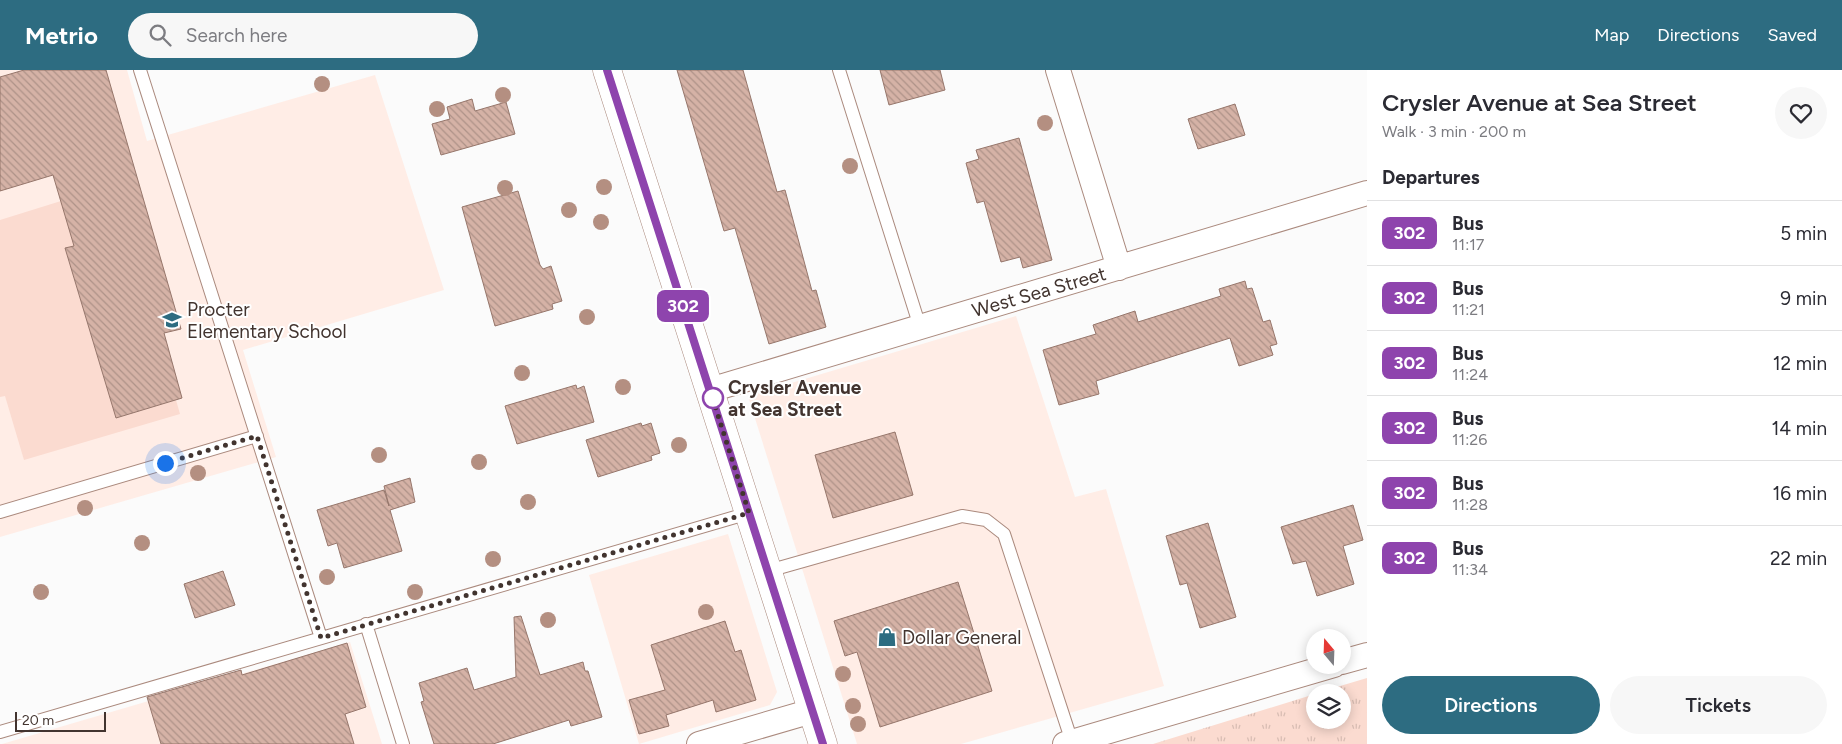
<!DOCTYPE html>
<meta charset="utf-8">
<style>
:root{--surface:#fff;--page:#f7f7f7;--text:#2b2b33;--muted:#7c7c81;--line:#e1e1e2;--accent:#2d6c81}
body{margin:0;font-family:Figtree,sans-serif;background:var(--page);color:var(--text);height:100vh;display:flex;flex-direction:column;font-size:19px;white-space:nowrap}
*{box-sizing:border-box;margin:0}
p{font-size:16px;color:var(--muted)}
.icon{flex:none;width:28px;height:28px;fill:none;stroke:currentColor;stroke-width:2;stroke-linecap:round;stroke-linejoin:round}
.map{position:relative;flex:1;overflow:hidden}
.side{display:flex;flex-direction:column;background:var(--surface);width:475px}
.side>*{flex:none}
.badge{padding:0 10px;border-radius:8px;font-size:18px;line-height:32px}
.needle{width:32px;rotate:341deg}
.buttons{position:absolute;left:1306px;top:559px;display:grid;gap:10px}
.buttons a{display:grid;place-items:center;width:45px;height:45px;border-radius:50%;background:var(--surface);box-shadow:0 2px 12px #0003;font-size:25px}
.scale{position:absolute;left:15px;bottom:12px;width:91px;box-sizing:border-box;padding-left:5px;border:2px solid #42342f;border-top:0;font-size:14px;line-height:18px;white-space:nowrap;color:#42342f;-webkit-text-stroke:4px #fff;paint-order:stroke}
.you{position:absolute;width:25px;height:25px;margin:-12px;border:4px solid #fff;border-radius:50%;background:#1a73e8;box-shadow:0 0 0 8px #1a73e833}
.map>.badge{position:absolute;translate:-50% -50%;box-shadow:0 0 0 2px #fff}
h2{padding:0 15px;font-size:19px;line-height:45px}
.round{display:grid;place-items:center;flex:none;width:52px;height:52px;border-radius:26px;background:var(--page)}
.summary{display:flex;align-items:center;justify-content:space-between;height:85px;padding:0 15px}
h1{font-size:24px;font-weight:600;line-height:38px}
.button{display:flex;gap:10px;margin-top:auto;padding:10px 15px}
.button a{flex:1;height:58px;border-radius:30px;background:var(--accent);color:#fff;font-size:20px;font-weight:600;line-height:58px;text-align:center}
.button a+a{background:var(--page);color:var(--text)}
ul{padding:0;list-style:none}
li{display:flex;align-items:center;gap:15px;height:65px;padding:0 15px;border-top:1px solid var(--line)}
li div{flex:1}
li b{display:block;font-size:19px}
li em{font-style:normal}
li .badge{min-width:55px;font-weight:700;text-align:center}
header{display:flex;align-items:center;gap:30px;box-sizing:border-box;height:70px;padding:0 25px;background:var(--accent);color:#fff}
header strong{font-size:24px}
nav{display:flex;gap:28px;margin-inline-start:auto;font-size:18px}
.search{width:350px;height:45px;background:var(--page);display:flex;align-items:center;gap:12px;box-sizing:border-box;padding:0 18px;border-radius:28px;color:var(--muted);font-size:19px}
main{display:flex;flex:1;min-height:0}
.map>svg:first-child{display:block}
</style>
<header>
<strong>Metrio</strong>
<div class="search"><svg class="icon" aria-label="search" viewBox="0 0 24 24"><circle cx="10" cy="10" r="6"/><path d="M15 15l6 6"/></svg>Search here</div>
<nav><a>Map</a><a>Directions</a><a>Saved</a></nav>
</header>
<main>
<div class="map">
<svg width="1367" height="674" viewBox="0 0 1367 674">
<defs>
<pattern id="grass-tufts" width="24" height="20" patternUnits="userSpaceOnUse" patternTransform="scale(1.25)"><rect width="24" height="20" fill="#fbdbd0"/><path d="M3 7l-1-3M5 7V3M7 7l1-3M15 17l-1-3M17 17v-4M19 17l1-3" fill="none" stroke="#d8bdb3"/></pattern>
<pattern id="building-back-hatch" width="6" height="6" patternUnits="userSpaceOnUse" patternTransform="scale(1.25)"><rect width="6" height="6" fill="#d5b2a6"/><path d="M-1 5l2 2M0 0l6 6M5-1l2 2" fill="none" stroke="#ae9288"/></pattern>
</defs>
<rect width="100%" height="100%" fill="#fbfbfb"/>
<path fill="#ffede6" d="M 0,0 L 127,0 L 147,71 L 375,5 L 444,220 L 243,280 L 276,387 L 0,467 Z
M 1016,246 L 1075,427 L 1106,419 L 1164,616 L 961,674 L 857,674 L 748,326 Z
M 728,464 L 777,622 L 770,635 L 639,674 L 589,505 Z
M 350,572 L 382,674 L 2,674 Z"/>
<path fill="url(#grass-tufts)" d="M 1367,608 L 1367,674 L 1153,674 L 1315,624 L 1315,650 L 1342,650 L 1342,622 L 1320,622 Z"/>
<path fill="#fbdbd0" d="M 61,131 L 74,176 L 65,179 L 116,348 L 176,330 L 180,344 L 24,390 L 5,326 L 0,327 L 0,150 Z"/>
<path fill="url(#building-back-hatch)" stroke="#96766b" d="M 24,0 L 106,0 L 181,259 L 164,263 L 182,328 L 116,348 L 65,178 L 74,176 L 53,105 L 0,121 L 0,7 Z
M 677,0 L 743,0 L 777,122 L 785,120 L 812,221 L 816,220 L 826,257 L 769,274 L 735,158 L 724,161 Z
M 880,0 L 940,0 L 945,20 L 889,35 Z
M 472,29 L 475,41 L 506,32 L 515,64 L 441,85 L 432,54 L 450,49 L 447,37 Z
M 1235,34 L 1245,65 L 1198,79 L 1188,49 Z
M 1019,68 L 1052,190 L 1023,198 L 1020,187 L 1001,192 L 984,131 L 977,133 L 966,93 L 979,89 L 976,80 Z
M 518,121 L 540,195 L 543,199 L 551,196 L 562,231 L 552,234 L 553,239 L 495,256 L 462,137 Z
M 1245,211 L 1247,219 L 1252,218 L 1263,252 L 1270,250 L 1277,274 L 1270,276 L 1273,285 L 1239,296 L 1230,268 L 1096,311 L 1099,324 L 1059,335 L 1043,280 L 1096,264 L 1093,255 L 1135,241 L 1138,252 L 1221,226 L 1219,219 Z
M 576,315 L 577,319 L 584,316 L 594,352 L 517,374 L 505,336 Z
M 641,353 L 642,356 L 651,353 L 660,383 L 651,386 L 652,390 L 598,407 L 586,370 Z
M 895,362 L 913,425 L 833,448 L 815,385 Z
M 410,408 L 415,432 L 390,440 L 402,481 L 344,498 L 337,473 L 328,476 L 317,440 L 384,420 L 389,436 L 384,416 Z
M 1353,435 L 1363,470 L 1343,476 L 1354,514 L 1317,526 L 1306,491 L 1293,494 L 1281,457 Z
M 1208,453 L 1236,547 L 1200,558 L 1187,513 L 1180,515 L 1166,466 Z
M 223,501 L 235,535 L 195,548 L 184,514 Z
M 958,512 L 992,621 L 880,657 L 857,582 L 845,586 L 834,551 Z
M 521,546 L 540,605 L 583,592 L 585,601 L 588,601 L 602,647 L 571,656 L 569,650 L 493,674 L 434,674 L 421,632 L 424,631 L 419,613 L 467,598 L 474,620 L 516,607 L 514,547 Z
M 725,551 L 735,582 L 741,580 L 756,630 L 716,642 L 713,630 L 666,645 L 669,656 L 639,664 L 629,630 L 665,620 L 651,575 Z
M 347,573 L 366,637 L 345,644 L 354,674 L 161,674 L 147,627 L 241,600 L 242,605 Z"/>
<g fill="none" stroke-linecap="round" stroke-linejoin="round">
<g stroke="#ab8a7e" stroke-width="14">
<path id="service" d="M 140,0 L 321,568
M 839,0 L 920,257
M 0,442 L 257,366
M 768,501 L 962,446 L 986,450 L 1004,464 L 1072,672
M 366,554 L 403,674
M 0,662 L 749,443"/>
</g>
<g stroke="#ab8a7e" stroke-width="26">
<path id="minor" d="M 1058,0 L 1119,198
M 710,320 L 1367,123
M 1342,592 L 1367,585
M 699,674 L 812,641
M 1065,674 L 1334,595"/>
</g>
<g stroke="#ab8a7e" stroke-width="29">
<path id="secondary" d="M 607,0 L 823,674"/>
</g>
<use href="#service" stroke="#fff" stroke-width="12"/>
<use href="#minor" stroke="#fff" stroke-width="24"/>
<use href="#secondary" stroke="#fff" stroke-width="28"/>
</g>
<g fill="#b48f81">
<circle cx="322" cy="14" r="8"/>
<circle cx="503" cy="25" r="8"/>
<circle cx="437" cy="39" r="8"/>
<circle cx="1045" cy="53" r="8"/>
<circle cx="850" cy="96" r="8"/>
<circle cx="604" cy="117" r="8"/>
<circle cx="505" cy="118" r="8"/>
<circle cx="569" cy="140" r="8"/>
<circle cx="601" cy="152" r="8"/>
<circle cx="587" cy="247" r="8"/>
<circle cx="522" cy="303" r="8"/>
<circle cx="623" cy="317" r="8"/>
<circle cx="679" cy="375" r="8"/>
<circle cx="379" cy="385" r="8"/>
<circle cx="479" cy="392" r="8"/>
<circle cx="198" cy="403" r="8"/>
<circle cx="528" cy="432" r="8"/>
<circle cx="85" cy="438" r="8"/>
<circle cx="142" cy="473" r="8"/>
<circle cx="493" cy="489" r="8"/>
<circle cx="327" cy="507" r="8"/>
<circle cx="41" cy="522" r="8"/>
<circle cx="415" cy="522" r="8"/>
<circle cx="706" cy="542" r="8"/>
<circle cx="548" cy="550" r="8"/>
<circle cx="843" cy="604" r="8"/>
<circle cx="853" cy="636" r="8"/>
<circle cx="858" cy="654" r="8"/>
</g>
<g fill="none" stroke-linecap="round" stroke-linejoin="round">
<g stroke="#fff" stroke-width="11">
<path id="line" d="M 607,0 L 823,674"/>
</g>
<use href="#line" stroke="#8e44ad" stroke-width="8"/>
<path stroke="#42342f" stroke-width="5" stroke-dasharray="0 9" d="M 165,393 L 257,366 L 321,568 L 749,443 L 710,320 L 713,328"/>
</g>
<defs>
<g id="school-bare" transform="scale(1.5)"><path d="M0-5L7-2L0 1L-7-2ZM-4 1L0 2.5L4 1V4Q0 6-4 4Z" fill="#2d6c81" stroke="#fff" stroke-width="2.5" paint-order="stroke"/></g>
<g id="shop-bare" transform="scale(1.5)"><path d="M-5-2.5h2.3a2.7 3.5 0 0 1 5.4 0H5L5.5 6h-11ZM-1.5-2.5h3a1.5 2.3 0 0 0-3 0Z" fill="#2d6c81" stroke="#fff" stroke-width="2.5" paint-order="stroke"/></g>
</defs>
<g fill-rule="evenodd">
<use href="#school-bare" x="172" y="250"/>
<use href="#shop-bare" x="887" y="567"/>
</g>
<circle fill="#fff" stroke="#8e44ad" stroke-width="2.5" cx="713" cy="328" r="10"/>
<g text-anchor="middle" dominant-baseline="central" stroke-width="4" stroke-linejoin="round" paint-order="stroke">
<g font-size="19" fill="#42342f" stroke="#fff">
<text transform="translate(1039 222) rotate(-16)">West Sea Street</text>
</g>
<g font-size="19" fill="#42342f" stroke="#fff" text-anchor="start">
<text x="187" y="239">Procter<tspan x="187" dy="22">Elementary School</tspan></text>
<text x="902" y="567">Dollar General</text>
</g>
<g font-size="19" font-weight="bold" fill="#42342f" stroke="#fff" text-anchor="start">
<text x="728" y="317">Crysler Avenue<tspan x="728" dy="22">at Sea Street</tspan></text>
</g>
</g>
</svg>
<div class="buttons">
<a><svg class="needle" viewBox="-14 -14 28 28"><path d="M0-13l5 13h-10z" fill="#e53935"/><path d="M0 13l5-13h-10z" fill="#7c7c81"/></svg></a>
<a><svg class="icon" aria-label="layers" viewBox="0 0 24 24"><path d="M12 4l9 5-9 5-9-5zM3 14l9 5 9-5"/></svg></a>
</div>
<div class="scale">20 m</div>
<div class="you" style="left:165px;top:393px"></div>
<b class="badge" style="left:683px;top:236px;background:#8e44ad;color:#fff">302</b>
</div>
<section class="side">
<div class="summary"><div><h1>Crysler Avenue at Sea Street</h1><p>Walk · 3 min · 200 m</p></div><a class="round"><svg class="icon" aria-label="heart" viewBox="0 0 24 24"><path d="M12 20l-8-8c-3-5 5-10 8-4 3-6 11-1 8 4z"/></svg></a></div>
<h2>Departures</h2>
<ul>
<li><span class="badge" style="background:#8e44ad;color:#fff">302</span><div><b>Bus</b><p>11:17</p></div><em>5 min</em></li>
<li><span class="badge" style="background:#8e44ad;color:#fff">302</span><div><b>Bus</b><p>11:21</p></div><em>9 min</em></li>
<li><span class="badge" style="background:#8e44ad;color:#fff">302</span><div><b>Bus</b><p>11:24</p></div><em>12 min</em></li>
<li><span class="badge" style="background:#8e44ad;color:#fff">302</span><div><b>Bus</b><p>11:26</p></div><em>14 min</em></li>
<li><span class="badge" style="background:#8e44ad;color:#fff">302</span><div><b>Bus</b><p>11:28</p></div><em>16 min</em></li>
<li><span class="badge" style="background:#8e44ad;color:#fff">302</span><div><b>Bus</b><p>11:34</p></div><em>22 min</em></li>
</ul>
<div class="button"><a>Directions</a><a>Tickets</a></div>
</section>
</main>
